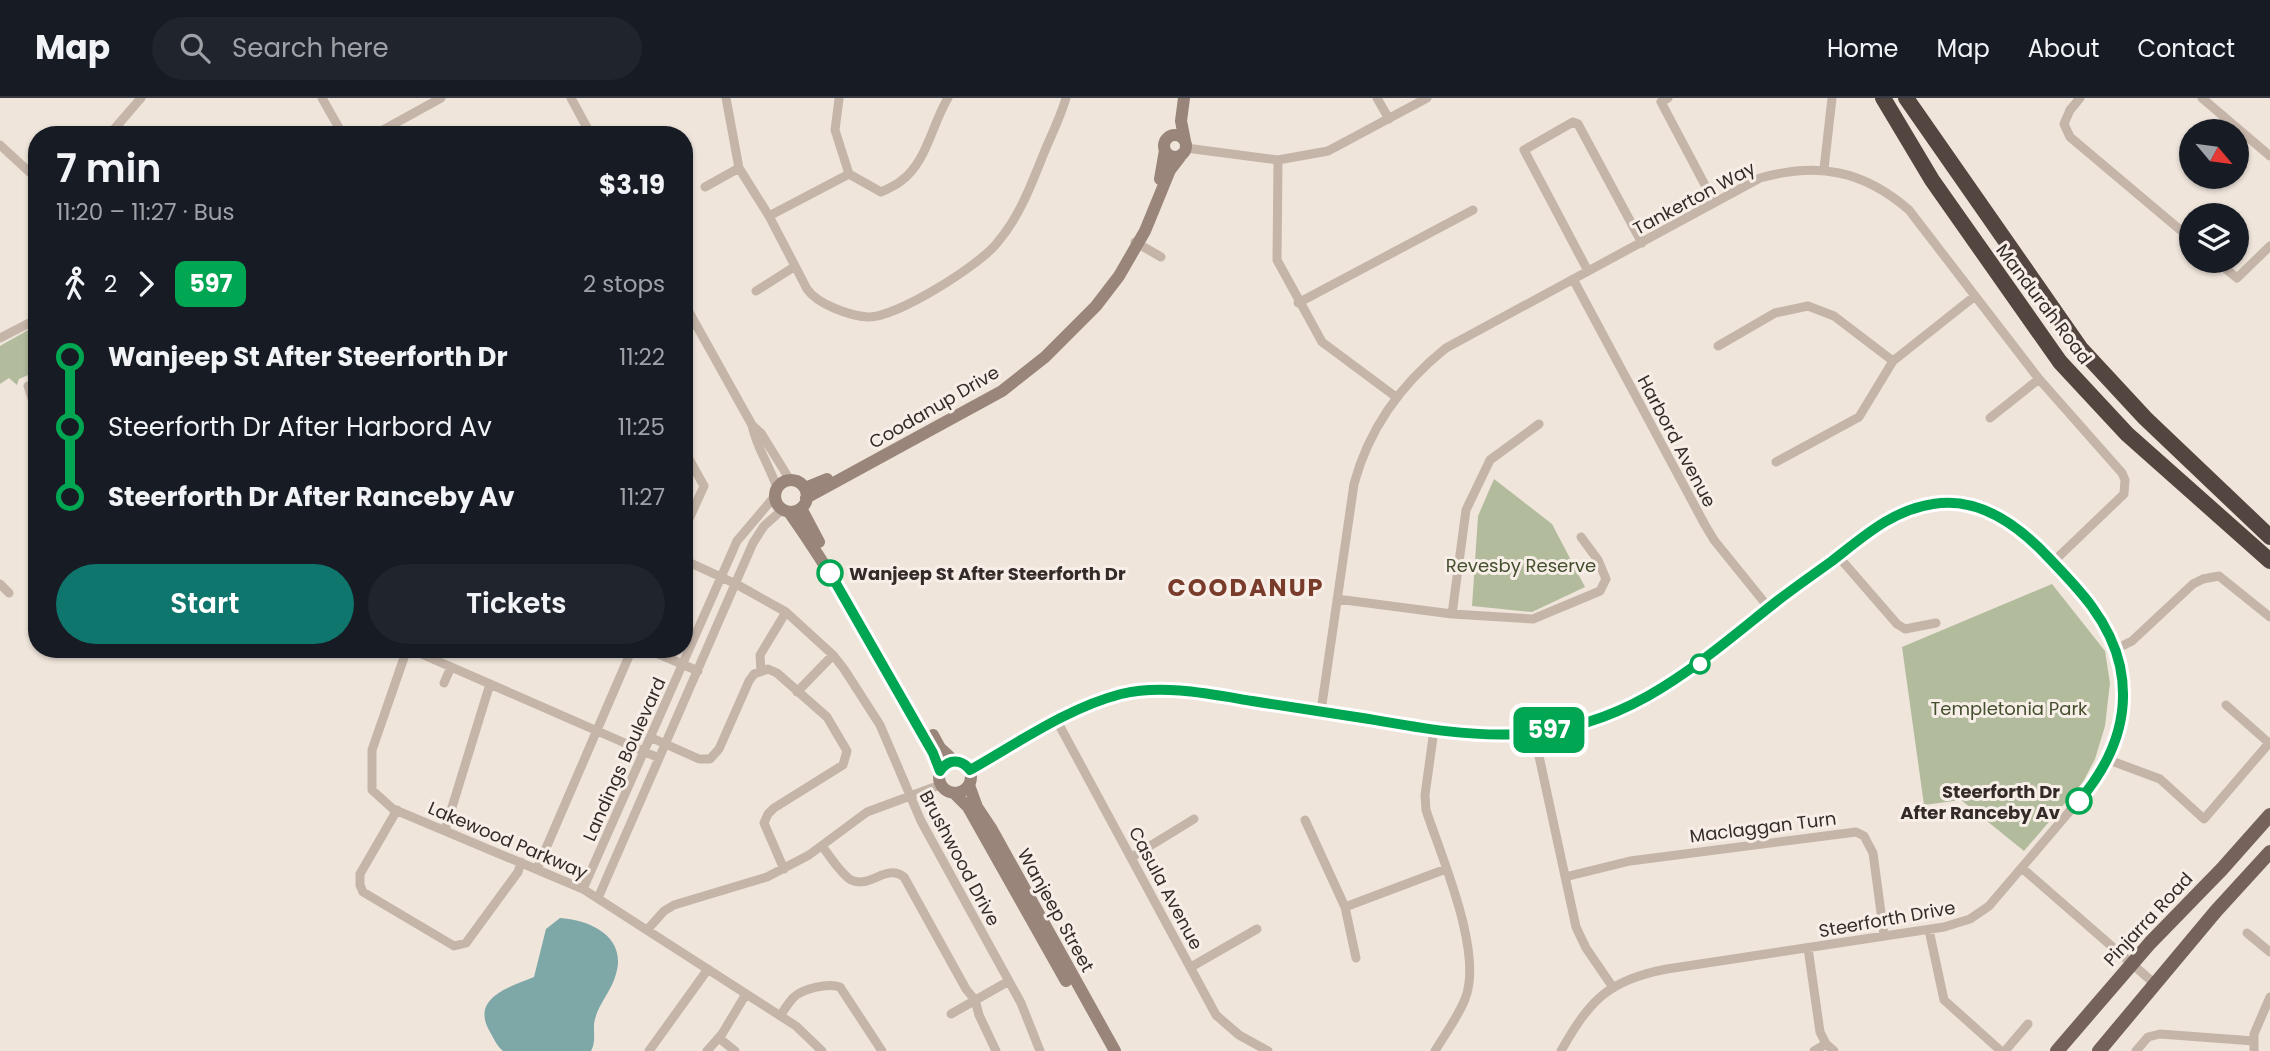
<!DOCTYPE html>
<meta charset="utf-8">
<style>
:root{--surface:#171b24;--page:#20242c;--text:#f1f3f6;--muted:#9ea1a6;--line:#363941;--accent:#0f766e}
body{margin:0;font-family:Poppins,sans-serif;background:var(--page);color:var(--text);height:100vh;display:flex;flex-direction:column;font-size:26px;white-space:nowrap}
*{box-sizing:border-box;margin:0}
p{font-size:23px;color:var(--muted)}
.icon{flex:none;width:38px;height:38px;fill:none;stroke:currentColor;stroke-width:2;stroke-linecap:round;stroke-linejoin:round}
.map{position:relative;flex:1;overflow:hidden}
.drawer{position:absolute;left:28px;top:28px;width:665px;height:532px;display:flex;flex-direction:column;background:var(--surface);border-radius:28px;box-shadow:0 2px 5px #0004}
.drawer>*{flex:none}
.badge{padding:0 14px;border-radius:10px;font-size:24px;line-height:46px}
.needle{width:46px;rotate:119deg}
.controls{position:absolute;left:2179px;top:21px;display:grid;gap:14px}
.controls a{display:grid;place-items:center;width:70px;height:70px;border-radius:50%;background:var(--surface);box-shadow:0 2px 5px #0004;font-size:35px}
.map>.badge{position:absolute;translate:-50% -50%;box-shadow:0 0 0 4px #fff}
.legs{display:flex;align-items:center;gap:10px;height:77px;padding:0 28px;font-size:23px}
.legs p{margin-inline-start:auto}
.head{display:flex;align-items:center;justify-content:space-between;height:119px;padding:0 28px}
h1{font-size:38px;font-weight:600;line-height:52px}
.button{display:flex;gap:14px;margin-top:auto;padding:14px 28px}
.button a{flex:1;height:80px;border-radius:42px;background:var(--accent);color:#fff;font-size:28px;font-weight:600;line-height:80px;text-align:center}
.button a+a{background:var(--page);color:var(--text)}
ul{padding:0 28px;list-style:none}
li{display:flex;align-items:center;gap:24px;height:70px;font-size:26px}
li i{display:grid;place-items:center;width:10px;height:100%;margin:0 9px;background:currentColor}
li i::after{content:'';width:18px;height:18px;margin:-9px;border:5px solid;border-radius:50%;background:var(--surface)}
li p{margin-inline-start:auto}
li:first-child i{background:linear-gradient(#0000 50%,currentColor 0)}
li:last-child i{background:linear-gradient(currentColor 50%,#0000 0)}
header{display:flex;align-items:center;gap:42px;box-sizing:border-box;height:98px;padding:0 35px;background:var(--surface);border-bottom:2px solid var(--line)}
header strong{font-size:33px}
nav{display:flex;gap:38px;margin-inline-start:auto;font-size:24px}
.search{width:490px;height:63px;background:var(--page);display:flex;align-items:center;gap:18px;box-sizing:border-box;padding:0 24px;border-radius:38px;color:var(--muted);font-size:26px}
.map>svg:first-child{display:block}
</style>
<header>
<strong>Map</strong>
<div class="search"><svg class="icon" aria-label="search" viewBox="0 0 24 24"><circle cx="10" cy="10" r="6"/><path d="M15 15l6 6"/></svg>Search here</div>
<nav><a>Home</a><a>Map</a><a>About</a><a>Contact</a></nav>
</header>
<div class="map">
<svg width="2270" height="953" viewBox="0 0 2270 953">
<rect width="100%" height="100%" fill="#efe5db"/>
<path fill="#b2bc9d" d="M 37,227 L 37,280 L 28,277 L 19,281 L 17,287 L 9,280 L 0,286 L 0,248 Z
M 1494,381 L 1552,426 L 1585,489 L 1532,514 L 1472,508 L 1478,418 Z
M 2052,486 L 2105,553 L 2110,585 L 2105,628 L 2095,661 L 2083,684 L 2024,753 L 1961,702 L 1924,707 L 1902,549 Z"/>
<path fill="#7ea8a8" d="M 560,820 C 591,822 627,839 616,876 C 612,892 599,905 595,921 C 592,932 597,942 591,953 L 503,953 C 497,948 494,941 490,934 C 470,900 509,889 534,879 L 546,831 Z"/>
<g fill="none" stroke-linecap="round" stroke-linejoin="round">
<path stroke="#c5b5a9" stroke-width="9" d="M 322,0 L 343,37
M 571,0 L 591,37
M 726,0 L 739,70 L 769,118 L 807,191 C 817,206 850,218 868,219 C 896,220 980,167 997,145 C 1021,117 1032,84 1046,50 C 1053,34 1061,17 1066,0
M 1377,0 L 1389,21
M 1668,0 L 1661,4 L 1714,104
M 2080,0 L 2070,12 L 2064,26 L 2070,39 L 2191,141
M 2202,0 L 2270,58
M 109,37 L 141,0
M 374,37 L 441,0
M 0,47 L 37,81
M 1186,50 L 1278,62 L 1328,53 L 1427,0
M 1278,62 L 1277,162 L 1322,244 L 1396,299
M 1824,71 L 1832,0
M 849,76 L 881,94 C 887,91 895,88 901,83 C 927,64 932,26 948,0
M 705,89 L 739,70
M 769,118 L 849,76 L 835,32 L 839,1
M 1135,144 L 1161,159
M 2216,163 L 2237,180 L 2270,148
M 1588,173 L 1524,52 L 1573,24 L 1578,26 L 1642,145
M 1573,181 L 1705,427 L 1714,442 L 1769,510
M 756,193 L 794,169
M 684,205 L 752,327 C 756,349 770,368 777,390
M 1298,205 L 1473,112
M 0,240 L 37,221
M 1718,248 L 1775,215 L 1808,208 L 1834,218 L 1893,263
M 28,288 L 33,303 L 37,307
M 1990,320 L 2039,281
M 752,327 L 761,335 L 790,382
M 684,352 L 704,388 L 684,432
M 1776,364 L 1859,319 L 1893,263 L 1975,198
M 1838,458 L 1897,526 L 1905,531 L 1936,525
M 684,462 L 736,486 L 786,514 L 833,557 L 844,571 L 880,627 L 921,723 L 1021,905 L 1040,953
M 0,486 L 9,495
M 1337,501 L 1452,516 L 1533,521 L 1600,493 L 1606,481 L 1598,462 L 1581,439
M 1452,516 L 1466,412 L 1490,362 L 1539,326
M 407,551 L 372,652 L 372,692 L 393,711 L 583,791 L 796,928 L 822,953
M 410,551 L 659,660
M 647,551 L 698,573
M 2116,551 L 2132,543 L 2193,486 L 2203,481 L 2219,478 L 2270,519
M 761,573 L 760,557 L 786,514
M 444,585 L 451,569
M 797,594 L 833,557
M 2226,607 L 2269,645
M 1321,613 L 1354,386 C 1369,330 1401,286 1446,250 L 1760,80 C 1818,64 1863,72 1909,112 L 2039,281 L 2122,375 L 2125,382 L 2124,396 L 2053,464
M 1057,623 L 1216,917 L 1239,937 L 1268,953
M 1434,632 L 1425,697 L 1426,712 C 1441,758 1484,855 1465,901 C 1458,919 1445,936 1435,953
M 1534,635 L 1576,829 L 1586,850 L 1612,888
M 652,640 L 699,661 L 710,661 L 719,651 L 749,583 L 754,576 L 768,571 L 777,575 L 827,619 L 847,653 L 843,667 L 774,710 L 768,716 L 764,725 L 784,771
M 2109,662 L 2160,681 L 2204,721 L 2270,644
M 970,672 C 1017,646 1071,607 1125,595 C 1163,588 1202,595 1239,601 C 1285,608 1330,615 1375,622 C 1428,631 1486,644 1540,634 C 1593,624 1641,606 1687,576 C 1714,557 1739,534 1765,512 C 1788,494 1812,478 1835,460 C 1850,449 1865,436 1881,425 C 1943,384 2001,409 2047,458 C 2071,483 2100,511 2113,543 C 2132,589 2123,641 2097,681 L 1989,808 L 1970,821 L 1944,829 L 1667,871 C 1608,882 1590,902 1561,953
M 397,712 L 360,776 L 360,787 L 363,794 L 454,848 L 466,845 L 518,774 L 521,764
M 1305,722 L 1345,809 L 1356,860
M 445,732 L 490,586
M 822,748 C 830,758 840,775 851,782 C 870,791 886,765 904,779 L 966,891 L 975,902 L 979,917 L 996,953
M 1132,759 L 1194,721
M 2022,770 L 2155,886
M 537,771 L 632,551
M 1565,779 L 1630,763 L 1856,734 L 1864,738 L 1873,755 L 1884,837
M 583,791 L 737,443 L 775,398
M 598,800 L 753,445 L 764,428 L 782,412
M 1345,809 L 1446,771
M 647,832 L 664,813 L 674,807 L 767,779 L 809,757 L 867,714 L 940,687
M 1929,832 L 1944,902 L 2001,953
M 2247,835 L 2270,854
M 1808,850 L 1820,934 L 1826,946 L 1834,953
M 1191,869 L 1257,831
M 951,916 L 1009,883
M 780,918 C 784,912 789,904 794,899 C 804,890 828,885 840,889 L 882,953
M 719,940 L 735,953
M 649,953 L 708,871
M 707,953 L 722,936 L 746,896
M 1814,953 L 1826,946
M 2005,953 L 2028,926
M 2136,953 L 2148,939 L 2160,936 L 2254,943
M 2254,953 L 2254,936 L 2270,899"/>
<path stroke="#99857a" stroke-width="12" d="M 1184,0 L 1181,23 L 1185,43
M1164 48a11 11 0 1 1 22 0a11 11 0 1 1-22 0Z
M 1160,81 L 1165,52
M775 398a16 16 0 1 1 32 0a16 16 0 1 1-32 0Z
M 805,390 L 827,381
M 806,400 L 1002,293 L 1045,259 L 1096,208 L 1119,178 L 1145,133 L 1170,72 L 1180,59
M 801,410 L 819,444
M 789,414 C 843,490 887,574 933,655 L 940,673
M 933,637 L 940,650 L 954,663
M939 679a16 16 0 1 1 32 0a16 16 0 1 1-32 0Z
M 969,687 L 977,709 L 991,730 L 1115,953
M 955,696 L 968,709 L 1066,883"/>
<path stroke="#74625b" stroke-width="14" d="M 2057,953 L 2150,845 L 2222,771 L 2270,717
M 2099,953 L 2216,813 L 2270,754"/>
<path stroke="#534540" stroke-width="16" d="M 1883,0 L 1932,82 L 2060,264 L 2127,336 L 2270,463
M 1906,0 L 2081,251 L 2145,320 L 2270,439"/>
</g>
<g fill="none" stroke-linecap="round" stroke-linejoin="round">
<g stroke="#fff" stroke-width="16">
<path id="line-1" d="M 830,475 L 933,655 L 940,673 C 948,661 961,660 970,672 C 1018,645 1067,610 1121,596 C 1163,586 1210,596 1252,603 C 1291,609 1330,615 1369,621 C 1420,630 1470,639 1522,636 C 1625,630 1691,572 1767,511 C 1788,494 1810,479 1832,463 C 1863,439 1892,412 1933,406 C 1979,398 2018,427 2048,459 C 2079,491 2110,523 2120,568 C 2131,620 2112,664 2079,703"/>
</g>
<use href="#line-1" stroke="#00a651" stroke-width="10"/>
</g>
<g fill="#fff" stroke="#00a651" stroke-width="3.5">
<circle cx="830" cy="475" r="12"/>
<circle cx="1700" cy="566" r="9"/>
<circle cx="2079" cy="703" r="12"/>
</g>
<g text-anchor="middle" dominant-baseline="central" stroke-width="6" stroke-linejoin="round" paint-order="stroke">
<g font-size="18" fill="#332b28" stroke="#f7efe7">
<text transform="translate(1694 100) rotate(-28)">Tankerton Way</text>
<text transform="translate(2044 206) rotate(53)">Mandurah Road</text>
<text transform="translate(934 309) rotate(-30)">Coodanup Drive</text>
<text transform="translate(1677 343) rotate(62)">Harbord Avenue</text>
<text transform="translate(624 661) rotate(-66)">Landings Boulevard</text>
<text transform="translate(1763 729) rotate(-7)">Maclaggan Turn</text>
<text transform="translate(508 742) rotate(23)">Lakewood Parkway</text>
<text transform="translate(960 760) rotate(62)">Brushwood Drive</text>
<text transform="translate(1166 790) rotate(62)">Casula Avenue</text>
<text transform="translate(1056 812) rotate(61)">Wanjeep Street</text>
<text transform="translate(1887 821) rotate(-10)">Steerforth Drive</text>
<text transform="translate(2148 821) rotate(-47)">Pinjarra Road</text>
</g>
<g font-size="18" fill="#444f2e" stroke="#f7efe7">
<text x="1521" y="467">Revesby Reserve</text>
<text x="2009" y="610">Templetonia Park</text>
</g>
<g font-size="18" font-weight="bold" fill="#332b28" stroke="#f7efe7" text-anchor="start">
<text x="849" y="475">Wanjeep St After Steerforth Dr</text>
<text x="2060" y="693" text-anchor="end">Steerforth Dr<tspan x="2060" dy="21">After Ranceby Av</tspan></text>
</g>
<g font-size="24" font-weight="bold" letter-spacing="2" fill="#793b2a" stroke="#f7efe7">
<text x="1246" y="489">COODANUP</text>
</g>
</g>
</svg>
<div class="controls">
<a><svg class="needle" viewBox="-14 -14 28 28"><path d="M0-13l5 13h-10z" fill="#e53935"/><path d="M0 13l5-13h-10z" fill="#9ea1a6"/></svg></a>
<a><svg class="icon" aria-label="layers" viewBox="0 0 24 24"><path d="M12 4l9 5-9 5-9-5zM3 14l9 5 9-5"/></svg></a>
</div>
<b class="badge" style="left:1549px;top:632px;background:#00a651;color:#fff">597</b>
<section class="drawer">
<div class="head"><div><h1>7 min</h1><p>11:20 – 11:27 · Bus</p></div><b>$3.19</b></div>
<div class="legs"><svg class="icon" aria-label="walk" viewBox="0 0 24 24"><circle cx="13" cy="4" r="2"/><path d="M13 8l-2 6 4 7M11 14l-3 7M7 12l3-4h3l4 4"/></svg>2<svg class="icon" aria-label="forward" viewBox="0 0 24 24"><path d="M9 5l7 7-7 7"/></svg><b class="badge" style="background:#00a651;color:#fff">597</b><p>2 stops</p></div>
<ul>
<li><i style="color:#00a651"></i><b>Wanjeep St After Steerforth Dr</b><p>11:22</p></li>
<li><i style="color:#00a651"></i><span>Steerforth Dr After Harbord Av</span><p>11:25</p></li>
<li><i style="color:#00a651"></i><b>Steerforth Dr After Ranceby Av</b><p>11:27</p></li>
</ul>
<div class="button"><a>Start</a><a>Tickets</a></div>
</section>
</div>
